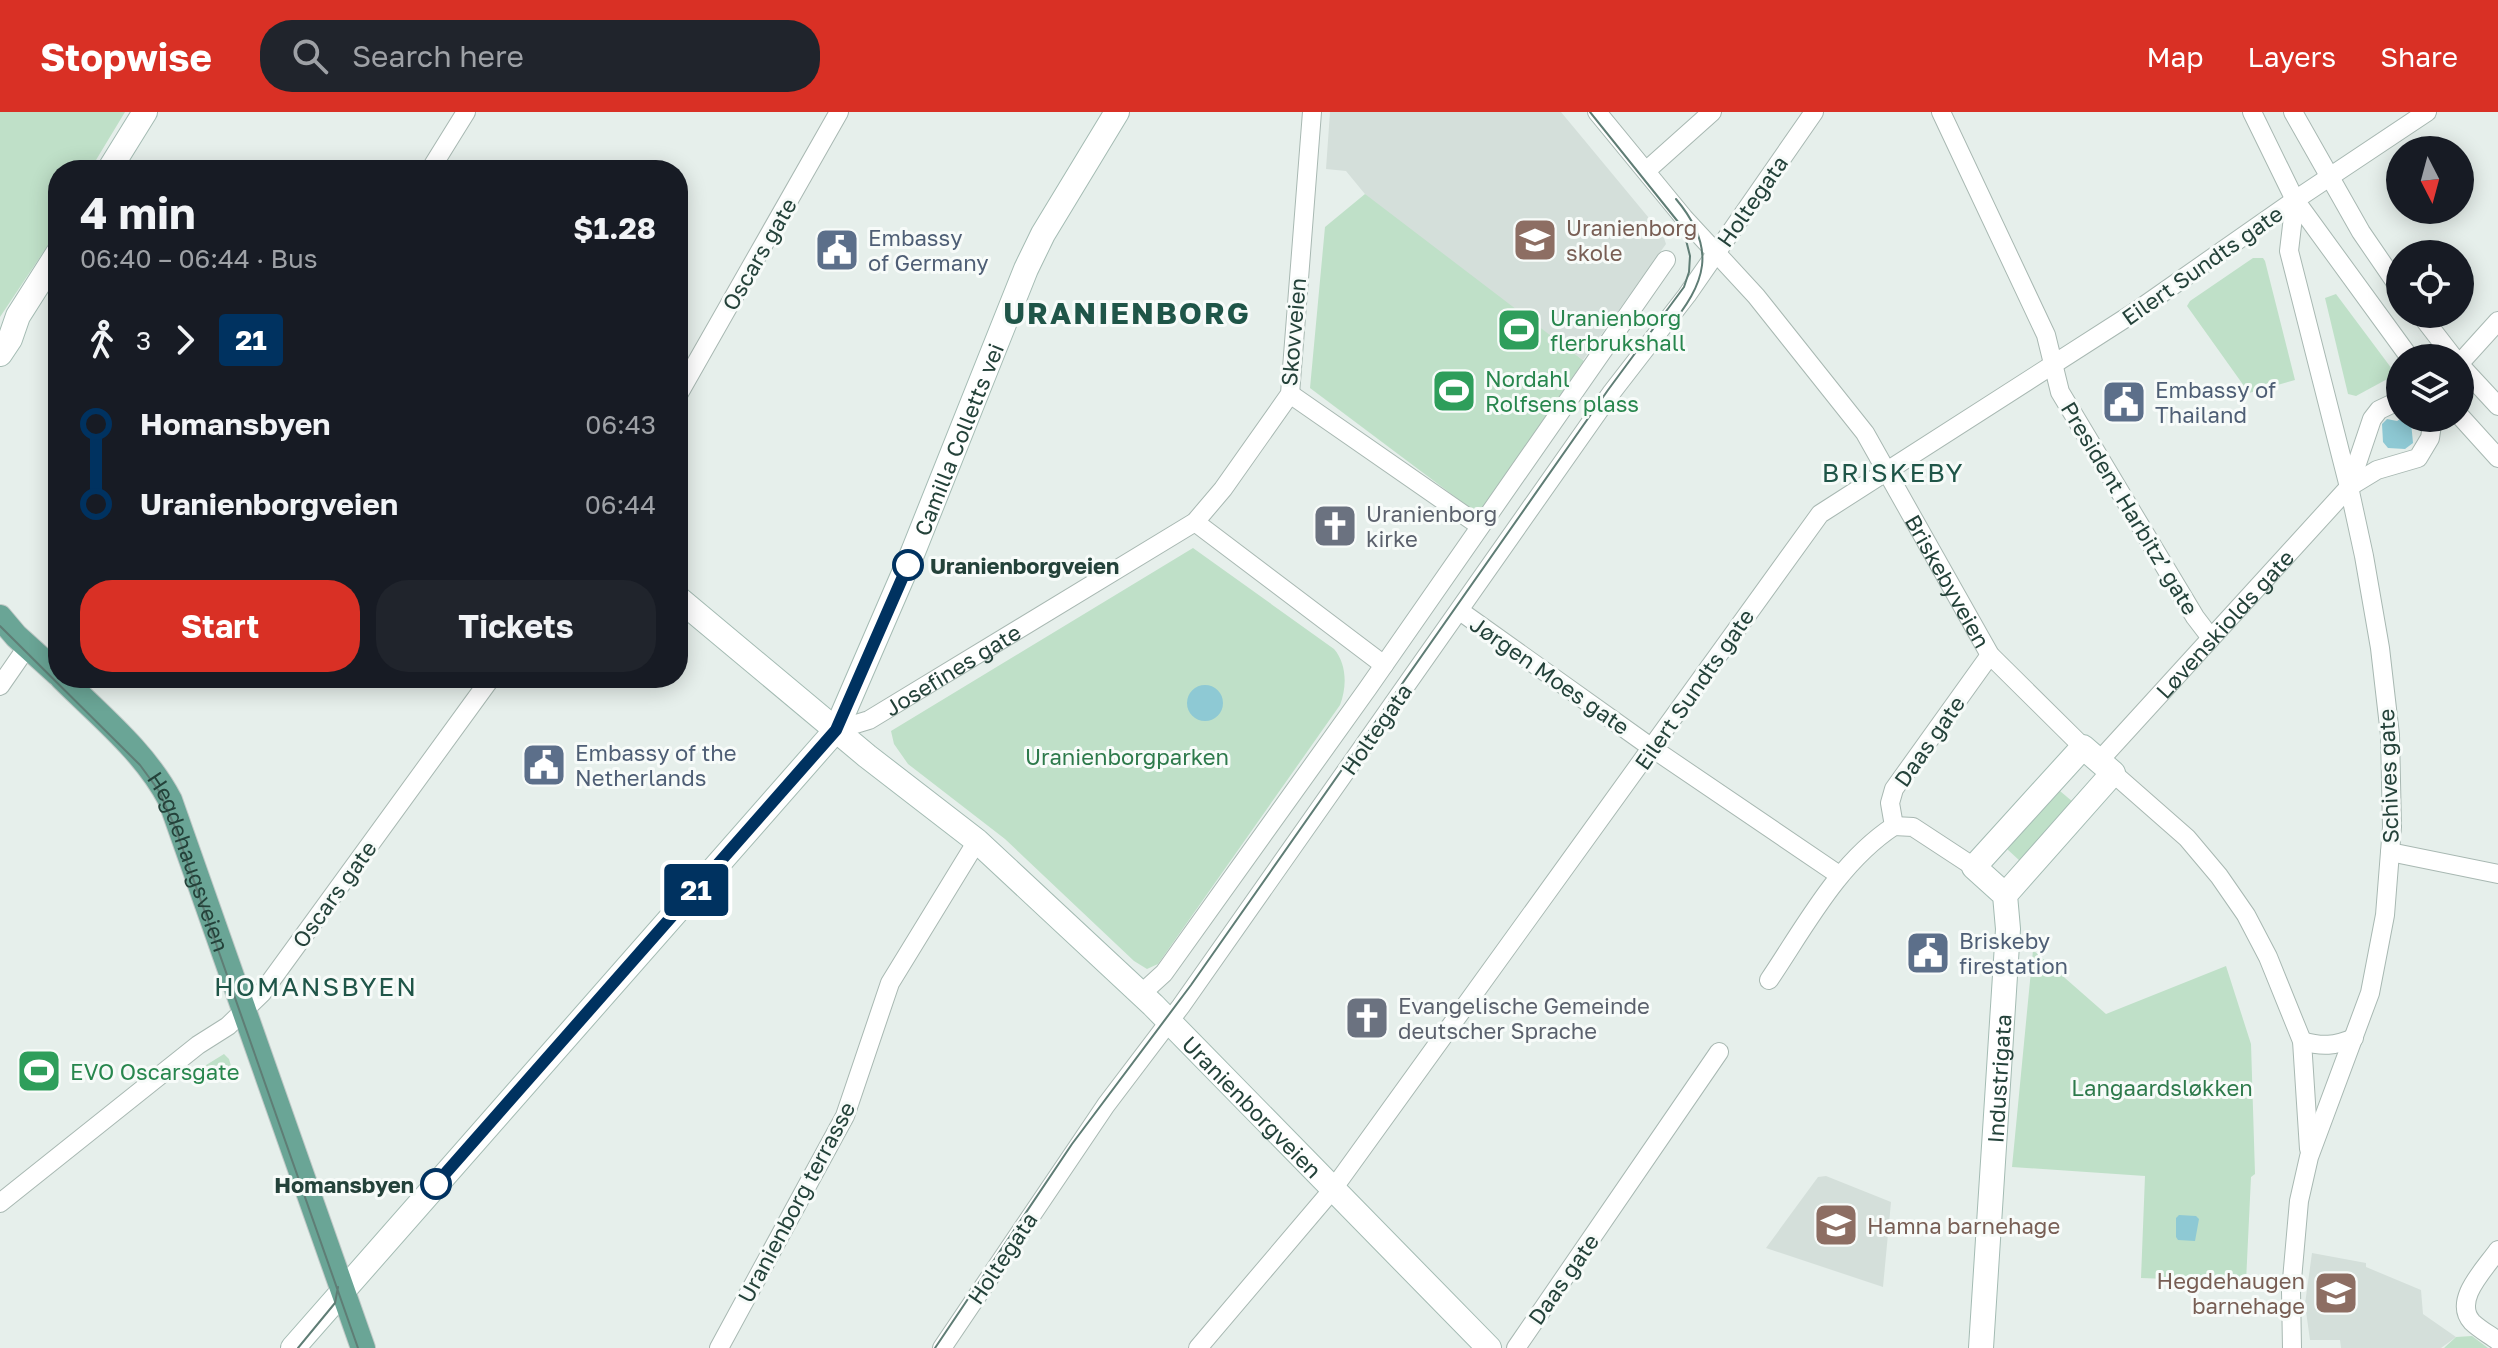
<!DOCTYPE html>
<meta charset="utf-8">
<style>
:root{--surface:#171b24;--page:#20242c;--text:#f1f3f6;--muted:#9ea1a6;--accent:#d93025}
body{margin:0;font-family:"Golos Text",sans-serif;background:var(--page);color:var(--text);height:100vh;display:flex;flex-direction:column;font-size:30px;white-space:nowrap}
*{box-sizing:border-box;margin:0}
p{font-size:26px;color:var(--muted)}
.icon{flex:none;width:44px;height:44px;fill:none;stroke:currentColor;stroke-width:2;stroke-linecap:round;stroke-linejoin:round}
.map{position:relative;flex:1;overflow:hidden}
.side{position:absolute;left:48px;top:48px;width:640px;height:528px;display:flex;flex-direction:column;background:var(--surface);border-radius:32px;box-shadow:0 4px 20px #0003}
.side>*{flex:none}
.badge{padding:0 16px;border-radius:6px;font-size:28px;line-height:52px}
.needle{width:52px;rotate:174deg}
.fabs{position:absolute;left:2386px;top:24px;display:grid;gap:16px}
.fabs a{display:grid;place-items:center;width:88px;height:88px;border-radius:50%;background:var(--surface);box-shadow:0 4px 20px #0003;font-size:40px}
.map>.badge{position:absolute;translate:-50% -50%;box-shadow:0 0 0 4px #fff}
.legs{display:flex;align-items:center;gap:12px;height:88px;padding:0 32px;font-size:26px}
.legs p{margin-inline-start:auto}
.overview{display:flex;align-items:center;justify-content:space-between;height:136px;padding:0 32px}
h1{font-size:44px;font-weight:700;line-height:60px}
.action{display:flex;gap:16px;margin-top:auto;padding:16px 32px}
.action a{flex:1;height:92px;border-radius:32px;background:var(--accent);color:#fff;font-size:32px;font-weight:700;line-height:92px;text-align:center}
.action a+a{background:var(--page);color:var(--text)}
ul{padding:0 32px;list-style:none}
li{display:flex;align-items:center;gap:28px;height:80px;font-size:30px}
li i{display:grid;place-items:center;width:12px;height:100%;margin:0 10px;background:currentColor}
li i::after{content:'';width:20px;height:20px;margin:-10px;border:6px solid;border-radius:50%;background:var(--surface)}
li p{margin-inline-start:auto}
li:first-child i{background:linear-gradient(#0000 50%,currentColor 0)}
li:last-child i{background:linear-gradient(currentColor 50%,#0000 0)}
header{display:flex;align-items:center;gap:48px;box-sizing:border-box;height:112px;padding:0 40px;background:var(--accent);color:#fff}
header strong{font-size:38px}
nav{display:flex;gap:44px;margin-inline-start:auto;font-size:28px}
.search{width:560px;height:72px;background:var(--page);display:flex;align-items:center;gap:20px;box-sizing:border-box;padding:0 28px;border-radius:32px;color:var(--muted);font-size:30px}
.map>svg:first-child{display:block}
</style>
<header>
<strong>Stopwise</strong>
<div class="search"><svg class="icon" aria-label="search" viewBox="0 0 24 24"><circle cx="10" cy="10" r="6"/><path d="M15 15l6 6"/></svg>Search here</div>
<nav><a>Map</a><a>Layers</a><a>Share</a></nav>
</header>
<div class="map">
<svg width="2498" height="1236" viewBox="0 0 2498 1236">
<rect width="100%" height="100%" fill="#e6efeb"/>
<path fill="#d4dfda" d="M 1330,0 L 1561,0 L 1663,123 L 1666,132 L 1583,248 L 1383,104 L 1346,59 L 1326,57 Z
M 1826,1064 L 1891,1090 L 1883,1175 L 1766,1136 L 1818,1065 Z
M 2312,1141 L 2366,1151 L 2366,1155 L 2421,1178 L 2423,1202 L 2456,1225 L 2441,1236 L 2341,1236 L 2340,1228 L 2310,1228 L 2305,1192 Z"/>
<path fill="#bfe0c8" d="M 0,0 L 125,0 L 90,58 L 58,58 L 58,118 L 0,205 Z
M 1365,82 L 1584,249 L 1478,402 L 1310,276 L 1325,115 Z
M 2253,146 L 2263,146 L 2265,149 L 2295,268 L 2249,281 L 2187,194 L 2190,189 Z
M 2336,182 L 2392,257 L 2391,265 L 2356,284 L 2348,282 L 2325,186 Z
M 1193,436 L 1334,537 C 1347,552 1347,575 1340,593 L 1158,852 L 1147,857 L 1134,849 L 1005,727 L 908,652 L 894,632 L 891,619 Z
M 2060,679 L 2073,690 L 2020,749 L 2007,737 Z
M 2033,838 L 2106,902 L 2226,854 L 2251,932 L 2255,1062 L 2251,1065 L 2246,1170 L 2141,1166 L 2145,1064 L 2012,1055 Z
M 224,942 L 229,947 L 235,967 L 221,955 L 210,958 L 203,955 Z
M 2472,1224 L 2488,1236 L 2444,1236 L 2456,1225 Z"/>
<path fill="#8ec9d4" d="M 2402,306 L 2411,310 L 2413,331 L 2405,337 L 2388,336 L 2383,330 L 2382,312 L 2387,307 L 2397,309 Z
M1187 591a18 18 0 1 1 36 0a18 18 0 1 1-36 0Z
M 2179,1103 L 2196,1104 L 2199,1107 L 2195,1129 L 2178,1128 L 2176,1125 L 2176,1106 Z"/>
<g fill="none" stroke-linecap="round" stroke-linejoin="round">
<g stroke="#a8b8b2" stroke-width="20">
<g id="street">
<path id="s1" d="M 1597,0 L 1684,106 L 1756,184 L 1865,321 L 1990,543 L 2083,635"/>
<path d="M 1941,0 L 2046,223 L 2060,280 L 2195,505 L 2211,526"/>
<path d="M 2252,0 L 2295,88 L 2410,246"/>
<path d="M 2293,0 L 2361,120 L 2400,177"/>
<path d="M 430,58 L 466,0"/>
<path d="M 1646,59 L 1712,0"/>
<path d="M 2420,202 L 2454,246"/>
<path d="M 2460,251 L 2498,209"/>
<path d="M 2460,253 L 2498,294"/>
<path d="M 1290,282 L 1480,414"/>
<path d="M 678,283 L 839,0"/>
<path d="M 2460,304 L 2498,346"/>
<path d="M 2349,375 L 2372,307 L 2379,298 L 2400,288"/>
<path d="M 1195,410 L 1384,553"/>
<path d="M 1460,499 L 1652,636 L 1839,763"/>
<path d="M 0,574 L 27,535"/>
<path id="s2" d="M 836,618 L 869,608 L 1195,410 L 1223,377 L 1290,282 L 1312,0"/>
<path id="s3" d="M 2099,649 L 2349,375 L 2377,358 L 2418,346 L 2430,326 L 2433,306"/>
<path d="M 2113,661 L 2187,726 L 2219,764 L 2246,803 L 2268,845 L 2302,929 L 2309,1037"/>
<path d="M 1894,714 L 1890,691 L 1894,677 L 1990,543"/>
<path d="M 1894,714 L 1913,715 L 1974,755"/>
<path d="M 2390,740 L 2498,762"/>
<path d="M 1769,868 C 1806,813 1838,751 1894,714"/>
<path d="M 1141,882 L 1164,861 L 1368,576 L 1666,148"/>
<path d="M 2302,929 C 2322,935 2335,934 2354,926"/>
<path d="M 0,1091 L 198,933 L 228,914 L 262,881 L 491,566"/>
<path d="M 2498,1138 C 2486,1156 2452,1188 2472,1210 C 2479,1217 2490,1223 2498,1229"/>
<path d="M 719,1236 L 845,1004 L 890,871 L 977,729"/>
<path d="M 942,1236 L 1106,993 L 1181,894 L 1612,280 L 1687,183 L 1814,0"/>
<path d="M 1198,1236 L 1333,1077 L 1820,402 L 2135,200 L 2295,88 L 2427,0"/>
<path d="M 1516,1236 L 1719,940"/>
<path d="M 2292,1236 L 2291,1179 L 2299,1089 L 2309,1045 L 2370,881 L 2385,803 L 2392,715 L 2390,623 L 2380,536 L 2364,444 L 2349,375 L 2289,139 L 2295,88"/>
</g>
</g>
<g stroke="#a4bbb3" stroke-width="26">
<g id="secondary">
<path d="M 109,58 L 145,0"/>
<path d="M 0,242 L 10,227 L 18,204 L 58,141"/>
<path id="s4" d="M 678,486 L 867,644 L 977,729 L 1153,893 L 1489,1236"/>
<path id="s5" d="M 293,1236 L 836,618 L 913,440 L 1026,157 L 1043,122 L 1117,0"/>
<path id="s6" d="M 1981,1236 L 2008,817 L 2005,783 L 1974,755 L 2083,635 L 2113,661 L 2005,783"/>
</g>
</g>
<g stroke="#c2cac8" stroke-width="26">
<g id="primary">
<path d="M 0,505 L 16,524 L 58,562"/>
<path id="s7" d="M 62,566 C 100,604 145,640 170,688 L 363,1236"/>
</g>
</g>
<use href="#street" stroke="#fff" stroke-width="18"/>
<use href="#secondary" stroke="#fff" stroke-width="24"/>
<use href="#primary" stroke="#6aa596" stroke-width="24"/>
<path stroke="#5f7d75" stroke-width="2" d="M 1668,217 C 1706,171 1718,137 1676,87
M 0,514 L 140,653 L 159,679 L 175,715 L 358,1236
M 298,1236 L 335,1191 L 338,1175
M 935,1236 L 1072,1032 L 1191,873 L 1608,278 L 1684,175 L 1689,160 L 1690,144 L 1683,116 L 1590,0"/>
</g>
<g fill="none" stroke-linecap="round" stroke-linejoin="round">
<g stroke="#fff" stroke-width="18">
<path id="line-1" d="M 436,1072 L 836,618 L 908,453"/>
</g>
<use href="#line-1" stroke="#003260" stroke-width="12"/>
</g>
<defs>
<g id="school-square" transform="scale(2.3)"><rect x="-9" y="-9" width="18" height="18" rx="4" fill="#8d6e63" stroke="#f7fbf9"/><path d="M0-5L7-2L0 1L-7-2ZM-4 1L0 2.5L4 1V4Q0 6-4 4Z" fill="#fff"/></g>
<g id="civic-square" transform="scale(2.3)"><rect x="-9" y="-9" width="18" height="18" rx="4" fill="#5c6f8a" stroke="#f7fbf9"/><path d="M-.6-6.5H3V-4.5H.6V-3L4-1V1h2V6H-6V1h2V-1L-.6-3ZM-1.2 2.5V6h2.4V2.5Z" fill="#fff"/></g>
<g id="stadium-square" transform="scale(2.3)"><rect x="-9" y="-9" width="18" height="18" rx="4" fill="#2e9e5b" stroke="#f7fbf9"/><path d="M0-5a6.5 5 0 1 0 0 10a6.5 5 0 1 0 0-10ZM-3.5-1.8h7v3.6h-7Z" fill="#fff"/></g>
<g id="church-square" transform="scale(2.3)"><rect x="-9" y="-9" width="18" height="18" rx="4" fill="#6b7280" stroke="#f7fbf9"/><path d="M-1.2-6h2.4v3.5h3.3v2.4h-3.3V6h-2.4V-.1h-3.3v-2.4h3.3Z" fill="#fff"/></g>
</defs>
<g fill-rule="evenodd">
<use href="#school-square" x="1535" y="128"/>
<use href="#civic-square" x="837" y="138"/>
<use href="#stadium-square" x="1519" y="218"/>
<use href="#stadium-square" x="1454" y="279"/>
<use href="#civic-square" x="2124" y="290"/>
<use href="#church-square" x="1335" y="414"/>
<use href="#civic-square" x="544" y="653"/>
<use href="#civic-square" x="1928" y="841"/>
<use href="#church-square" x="1367" y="906"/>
<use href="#stadium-square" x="39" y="959"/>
<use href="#school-square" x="1836" y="1113"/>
<use href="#school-square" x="2336" y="1181"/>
</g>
<g fill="#fff" stroke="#003260" stroke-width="4">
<circle cx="908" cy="453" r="14"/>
<circle cx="436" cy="1072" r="14"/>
</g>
<g text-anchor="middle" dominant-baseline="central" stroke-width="6" stroke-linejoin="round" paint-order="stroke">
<g font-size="22" fill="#24423a" stroke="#f7fbf9">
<text transform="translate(1752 89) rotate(-55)">Holtegata</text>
<text transform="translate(759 142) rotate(-60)">Oscars gate</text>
<text transform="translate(2202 153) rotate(-35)">Eilert Sundts gate</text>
<text transform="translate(1293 220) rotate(-85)">Skovveien</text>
<text stroke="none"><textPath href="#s5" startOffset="1138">Camilla Colletts vei</textPath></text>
<text transform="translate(2130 396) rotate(59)">President Harbitz’ gate</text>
<text stroke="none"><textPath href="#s1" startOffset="588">Briskebyveien</textPath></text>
<text stroke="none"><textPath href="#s3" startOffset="186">Løvenskiolds gate</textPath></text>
<text stroke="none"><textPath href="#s2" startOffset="132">Josefines gate</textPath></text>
<text transform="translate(1550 563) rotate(35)">Jørgen Moes gate</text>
<text transform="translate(1694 577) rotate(-55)">Eilert Sundts gate</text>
<text transform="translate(1376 617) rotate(-55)">Holtegata</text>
<text transform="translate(1929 629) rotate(-55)">Daas gate</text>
<text transform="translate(2388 664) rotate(-92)">Schives gate</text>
<text stroke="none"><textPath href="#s7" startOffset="228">Hegdehaugsveien</textPath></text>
<text transform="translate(334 782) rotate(-54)">Oscars gate</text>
<text stroke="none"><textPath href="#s6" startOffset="270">Industrigata</textPath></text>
<text stroke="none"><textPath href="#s4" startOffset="768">Uranienborgveien</textPath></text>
<text transform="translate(796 1090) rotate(-62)">Uranienborg terrasse</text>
<text transform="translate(1002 1146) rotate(-56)">Holtegata</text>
<text transform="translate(1563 1167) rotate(-55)">Daas gate</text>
</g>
<g font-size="22" fill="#785e54" stroke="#f7fbf9" text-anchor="start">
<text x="1566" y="115">Uranienborg<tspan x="1566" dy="25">skole</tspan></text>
<text x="1867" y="1113">Hamna barnehage</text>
<text x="2305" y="1168" text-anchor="end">Hegdehaugen<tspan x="2305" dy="25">barnehage</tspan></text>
</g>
<g font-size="22" fill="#4e5e75" stroke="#f7fbf9" text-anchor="start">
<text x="868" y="125">Embassy<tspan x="868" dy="25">of Germany</tspan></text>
<text x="2155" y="277">Embassy of<tspan x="2155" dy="25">Thailand</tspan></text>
<text x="575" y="640">Embassy of the<tspan x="575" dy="25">Netherlands</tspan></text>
<text x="1959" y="828">Briskeby<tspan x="1959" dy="25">firestation</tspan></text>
</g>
<g font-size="22" fill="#27864d" stroke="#f7fbf9" text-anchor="start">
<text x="1550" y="205">Uranienborg<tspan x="1550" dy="25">flerbrukshall</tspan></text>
<text x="1485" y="266">Nordahl<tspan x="1485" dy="25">Rolfsens plass</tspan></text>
<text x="70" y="959">EVO Oscarsgate</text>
</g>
<g font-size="22" fill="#5b616d" stroke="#f7fbf9" text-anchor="start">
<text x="1366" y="401">Uranienborg<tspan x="1366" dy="25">kirke</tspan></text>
<text x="1398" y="893">Evangelische Gemeinde<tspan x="1398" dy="25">deutscher Sprache</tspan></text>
</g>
<g font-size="22" font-weight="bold" fill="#24423a" stroke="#f7fbf9" text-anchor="start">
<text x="930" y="453">Uranienborgveien</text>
<text x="414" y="1072" text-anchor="end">Homansbyen</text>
</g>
<g font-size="22" fill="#2d7a4b" stroke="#f7fbf9">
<text x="1127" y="644">Uranienborgparken</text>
<text x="2162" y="975">Langaardsløkken</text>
</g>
<g font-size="26" letter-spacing="2" fill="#1f5548" stroke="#f7fbf9">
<text x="1893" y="360">BRISKEBY</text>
<text x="316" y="874">HOMANSBYEN</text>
</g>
<g font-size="30" font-weight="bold" letter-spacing="2" fill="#1f5548" stroke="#f7fbf9">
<text x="1127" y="201">URANIENBORG</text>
</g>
</g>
</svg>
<div class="fabs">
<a><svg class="needle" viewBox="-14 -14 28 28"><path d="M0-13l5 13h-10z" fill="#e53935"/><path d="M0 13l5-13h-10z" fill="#9ea1a6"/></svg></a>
<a><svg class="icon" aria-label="locate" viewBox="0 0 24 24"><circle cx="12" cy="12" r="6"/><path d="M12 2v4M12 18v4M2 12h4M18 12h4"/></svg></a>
<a><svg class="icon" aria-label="layers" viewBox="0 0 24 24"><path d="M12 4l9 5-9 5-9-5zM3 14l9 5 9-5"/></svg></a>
</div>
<b class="badge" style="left:696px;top:778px;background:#003260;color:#fff">21</b>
<section class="side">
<div class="overview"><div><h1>4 min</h1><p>06:40 – 06:44 · Bus</p></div><b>$1.28</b></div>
<div class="legs"><svg class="icon" aria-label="walk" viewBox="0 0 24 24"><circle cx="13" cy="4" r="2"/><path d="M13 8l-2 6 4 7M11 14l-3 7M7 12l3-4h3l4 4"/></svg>3<svg class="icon" aria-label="forward" viewBox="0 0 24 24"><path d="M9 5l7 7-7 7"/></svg><b class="badge" style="background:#003260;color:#fff">21</b></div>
<ul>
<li><i style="color:#003260"></i><b>Homansbyen</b><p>06:43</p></li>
<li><i style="color:#003260"></i><b>Uranienborgveien</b><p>06:44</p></li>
</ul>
<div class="action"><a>Start</a><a>Tickets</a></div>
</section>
</div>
